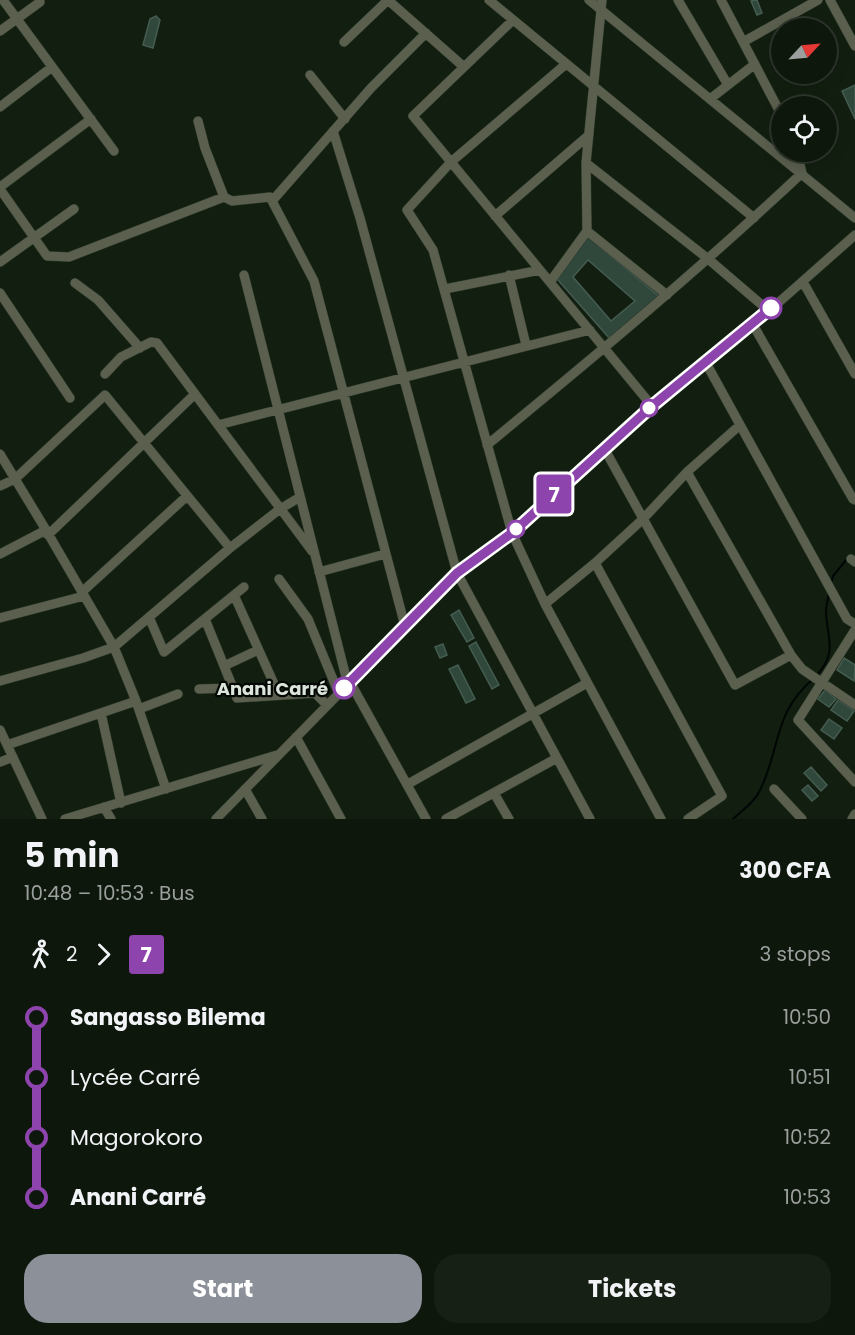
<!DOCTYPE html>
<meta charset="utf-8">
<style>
:root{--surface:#0e170c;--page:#172015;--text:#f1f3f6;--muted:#9b9f9d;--line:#2e362d;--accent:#8c9099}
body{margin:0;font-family:Poppins,sans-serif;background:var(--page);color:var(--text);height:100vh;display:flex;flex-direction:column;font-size:22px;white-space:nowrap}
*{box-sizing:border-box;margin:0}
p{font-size:20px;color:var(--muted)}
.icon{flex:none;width:33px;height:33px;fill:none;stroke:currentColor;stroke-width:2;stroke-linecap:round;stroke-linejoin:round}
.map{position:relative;height:819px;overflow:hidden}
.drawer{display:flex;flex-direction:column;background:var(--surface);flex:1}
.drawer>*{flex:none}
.badge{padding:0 12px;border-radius:4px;font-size:21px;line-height:39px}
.needle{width:39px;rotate:64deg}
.buttons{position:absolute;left:771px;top:18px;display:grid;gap:12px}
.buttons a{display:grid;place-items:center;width:66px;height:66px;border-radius:50%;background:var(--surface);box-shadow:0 3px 15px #0003,0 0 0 2px var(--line);font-size:30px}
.map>.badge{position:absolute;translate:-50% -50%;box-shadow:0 0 0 3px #fff}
.legs{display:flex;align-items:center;gap:9px;height:66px;padding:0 24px;font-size:20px}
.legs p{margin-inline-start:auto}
.overview{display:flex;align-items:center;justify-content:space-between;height:102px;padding:0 24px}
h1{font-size:33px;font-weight:700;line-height:45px}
.cta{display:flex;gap:12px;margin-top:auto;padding:12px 24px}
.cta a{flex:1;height:69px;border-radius:24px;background:var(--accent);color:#fff;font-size:24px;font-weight:700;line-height:69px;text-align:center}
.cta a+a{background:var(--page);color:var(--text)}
ul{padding:0 24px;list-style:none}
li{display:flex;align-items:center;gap:21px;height:60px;font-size:22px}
li i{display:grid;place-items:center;width:9px;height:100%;margin:0 8px;background:currentColor}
li i::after{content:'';width:15px;height:15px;margin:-8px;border:4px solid;border-radius:50%;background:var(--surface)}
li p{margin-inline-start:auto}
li:first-child i{background:linear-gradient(#0000 50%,currentColor 0)}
li:last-child i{background:linear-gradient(currentColor 50%,#0000 0)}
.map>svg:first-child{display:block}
</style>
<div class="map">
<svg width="855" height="819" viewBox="0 0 855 819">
<rect width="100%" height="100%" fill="#121f10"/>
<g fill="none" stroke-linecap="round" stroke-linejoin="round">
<path stroke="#000605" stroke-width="2" d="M 831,584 L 833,576 L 847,559
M 817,675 C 838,652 827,638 826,612 C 826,606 828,599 829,593
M 733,819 C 741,811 754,803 759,792 C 781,750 772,714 813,679"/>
</g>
<path fill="#30473c" stroke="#455c51" stroke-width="1.5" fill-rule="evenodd" d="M 757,0 L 762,13 L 757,15 L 751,1 Z
M 156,16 L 160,20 L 153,48 L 143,45 L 150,19 Z
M 855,85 L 855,119 L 842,91 Z
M 587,236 L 660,297 L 610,339 L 557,279 ZM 588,260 L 635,301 L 611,321 L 573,277 Z
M 459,610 L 474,638 L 467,642 L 451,615 Z
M 476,642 L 499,685 L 492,689 L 469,646 Z
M 443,644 L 447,655 L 440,658 L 435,647 Z
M 844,658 L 855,665 L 854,681 L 837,670 Z
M 458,665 L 475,699 L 466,703 L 449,669 Z
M 825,690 L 836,699 L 829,707 L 818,699 Z
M 838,700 L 854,711 L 847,721 L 831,710 Z
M 829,719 L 842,728 L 834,739 L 821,730 Z
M 811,767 L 827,785 L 821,791 L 804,773 Z
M 808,785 L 818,796 L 812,801 L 802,790 Z"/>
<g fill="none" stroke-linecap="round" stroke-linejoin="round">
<g stroke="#2e3b2c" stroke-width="10">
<path id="minor" d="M 3,0 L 114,151
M 489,0 L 754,218
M 589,0 L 855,218
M 678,0 L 728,85
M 721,0 L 782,116
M 830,0 L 855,46
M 513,20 L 413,116 L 652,406
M 0,31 L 40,2
M 344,42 L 388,0 L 464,67
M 743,42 L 818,0
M 566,64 L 451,162 L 407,210 L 433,250 L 512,533 L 545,604 L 661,819
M 310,75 L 345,119
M 710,99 L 755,64
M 0,107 L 52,67
M 198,121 L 205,148 L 224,197 L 232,201 L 270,197 L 314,281 L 405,626
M 333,131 L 360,218 L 457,573 L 590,819
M 586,163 L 707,258 L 769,311
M 0,187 L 91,119
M 0,189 L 47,256 L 69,257 L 224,197
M 273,200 L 371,88 L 426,33
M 495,216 L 589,135
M 587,231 L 667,295
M 0,262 L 74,209
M 244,275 L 348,685
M 509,275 L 526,345
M 550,282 L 587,231 L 586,163 L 602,0
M 803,282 L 855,374
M 75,283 L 98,300 L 140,348
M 445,289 L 540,270
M 0,293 L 70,398
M 752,323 L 853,499 L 855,500
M 706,363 L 847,619 L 855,624
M 105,374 L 121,357 L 151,342 L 157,343 L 312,551
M 218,425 L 590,330
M 487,445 C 594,357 701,268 802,173 L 797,152
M 604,448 L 735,685 L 791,655
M 0,454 L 46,530
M 687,472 L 791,655 L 802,669 L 855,705
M 0,486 L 15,479 L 105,395 L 230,548
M 48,535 L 195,394
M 0,554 L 46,530 L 114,647 L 136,701 L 166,789
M 851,559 L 855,562
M 595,563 L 722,796 L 688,819
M 319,572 L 385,554
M 279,579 L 308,619 L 339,694
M 82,592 L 187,496
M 234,595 L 279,695
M 545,604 L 595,563 L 643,519 L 687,472 L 740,425
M 149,617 L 164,652 L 244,587
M 0,618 L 84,596
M 205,619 L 237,698 L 315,693 L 327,705
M 855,630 L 798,720 L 855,782
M 224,666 L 258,650
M 0,681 L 83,658 L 114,647 L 230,548 L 280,509 L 300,497
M 350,682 L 426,819
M 199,689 L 232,688
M 139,709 L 178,694
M 101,713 L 121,803
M 0,730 L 42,819
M 296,737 L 341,819
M 7,745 L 136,701
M 0,762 L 13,757
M 408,784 L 587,683
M 245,789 L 262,819
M 774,789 L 802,819
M 494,793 L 509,819
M 104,807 L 111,819
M 65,819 L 277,755
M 216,819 L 457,573 L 512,533 L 652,406 L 769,311 L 855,235
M 446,819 L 557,758
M 852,819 L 855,814"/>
</g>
<use href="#minor" stroke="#5b5f4e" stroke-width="9"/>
</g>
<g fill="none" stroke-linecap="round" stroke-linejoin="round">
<g stroke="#fff" stroke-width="14">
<path id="line-1" d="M 344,688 L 457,573 L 512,533 L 652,406 L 771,308"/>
</g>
<use href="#line-1" stroke="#8e44ad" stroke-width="9"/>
</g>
<g fill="#fff" stroke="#8e44ad" stroke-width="3">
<circle cx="771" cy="308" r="10"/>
<circle cx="649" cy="408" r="8"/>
<circle cx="516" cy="529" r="8"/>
<circle cx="344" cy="688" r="10"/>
</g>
<g text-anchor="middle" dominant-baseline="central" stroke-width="4.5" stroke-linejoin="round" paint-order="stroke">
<g font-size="18" font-weight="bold" fill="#dce5db" stroke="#030703" text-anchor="end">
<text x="328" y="688">Anani Carré</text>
</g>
</g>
</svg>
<div class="buttons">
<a><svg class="needle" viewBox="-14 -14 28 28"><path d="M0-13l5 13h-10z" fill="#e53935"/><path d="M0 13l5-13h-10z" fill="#9b9f9d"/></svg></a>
<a><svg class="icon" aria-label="locate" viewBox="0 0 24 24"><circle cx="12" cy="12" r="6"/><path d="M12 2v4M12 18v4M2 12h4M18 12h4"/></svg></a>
</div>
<b class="badge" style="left:554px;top:494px;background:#8e44ad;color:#fff">7</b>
</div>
<section class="drawer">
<div class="overview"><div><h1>5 min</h1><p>10:48 – 10:53 · Bus</p></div><b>300 CFA</b></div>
<div class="legs"><svg class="icon" aria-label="walk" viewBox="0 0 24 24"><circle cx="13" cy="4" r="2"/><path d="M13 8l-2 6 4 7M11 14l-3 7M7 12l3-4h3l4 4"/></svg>2<svg class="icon" aria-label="forward" viewBox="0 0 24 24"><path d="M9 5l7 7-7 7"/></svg><b class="badge" style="background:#8e44ad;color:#fff">7</b><p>3 stops</p></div>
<ul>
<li><i style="color:#8e44ad"></i><b>Sangasso Bilema</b><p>10:50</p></li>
<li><i style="color:#8e44ad"></i><span>Lycée Carré</span><p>10:51</p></li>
<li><i style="color:#8e44ad"></i><span>Magorokoro</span><p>10:52</p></li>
<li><i style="color:#8e44ad"></i><b>Anani Carré</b><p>10:53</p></li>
</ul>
<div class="cta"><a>Start</a><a>Tickets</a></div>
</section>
